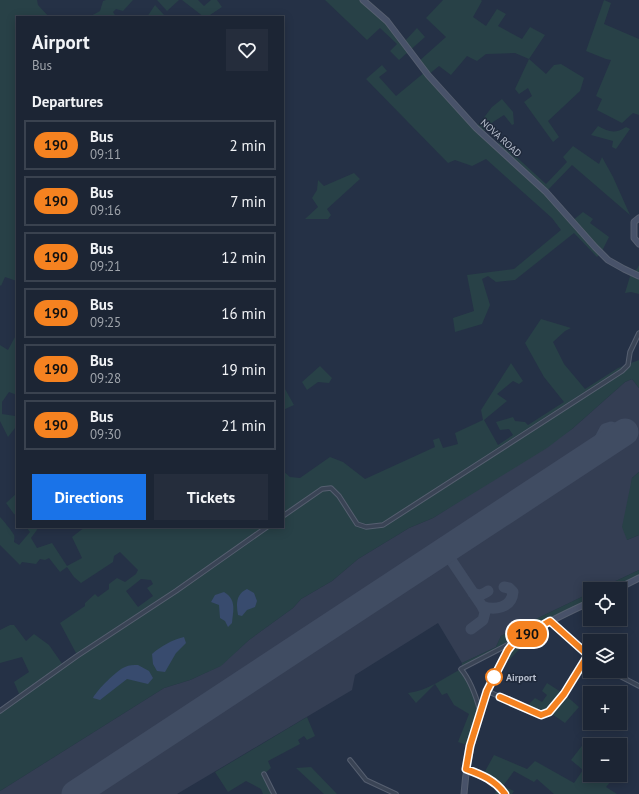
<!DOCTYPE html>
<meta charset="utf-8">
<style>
:root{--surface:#1c2534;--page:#252d3c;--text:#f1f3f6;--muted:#a0a5ac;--line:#3a424f;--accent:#1a73e8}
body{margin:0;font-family:"PT Sans",sans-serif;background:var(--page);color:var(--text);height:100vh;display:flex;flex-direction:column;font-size:15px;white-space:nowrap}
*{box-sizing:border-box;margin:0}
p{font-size:13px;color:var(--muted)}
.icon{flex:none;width:22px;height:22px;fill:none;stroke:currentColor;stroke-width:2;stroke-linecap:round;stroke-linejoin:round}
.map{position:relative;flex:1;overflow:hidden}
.sheet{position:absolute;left:16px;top:16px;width:268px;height:512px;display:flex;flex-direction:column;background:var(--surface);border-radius:0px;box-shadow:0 2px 10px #0003,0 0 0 1px var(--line)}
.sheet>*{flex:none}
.badge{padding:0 8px;border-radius:13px;font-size:14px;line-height:26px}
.fabs{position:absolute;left:583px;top:582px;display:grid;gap:8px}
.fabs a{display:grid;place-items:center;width:44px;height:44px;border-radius:0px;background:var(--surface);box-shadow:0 2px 10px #0003,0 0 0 1px var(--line);font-size:20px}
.map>.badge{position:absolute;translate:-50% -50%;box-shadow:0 0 0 2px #fff}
h2{padding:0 16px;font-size:15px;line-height:36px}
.round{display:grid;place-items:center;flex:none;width:42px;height:42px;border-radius:0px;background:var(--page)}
.head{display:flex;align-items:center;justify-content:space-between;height:68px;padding:0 16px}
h1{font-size:19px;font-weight:700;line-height:30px}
.primary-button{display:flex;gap:8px;margin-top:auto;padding:8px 16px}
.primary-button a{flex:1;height:46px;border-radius:0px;background:var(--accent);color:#fff;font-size:16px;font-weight:700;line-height:46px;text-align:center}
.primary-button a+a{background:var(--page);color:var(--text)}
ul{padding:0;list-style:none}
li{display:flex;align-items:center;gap:12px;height:50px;margin:0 8px 6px;padding:0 8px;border:2px solid var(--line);border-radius:0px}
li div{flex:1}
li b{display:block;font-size:15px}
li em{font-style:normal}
li .badge{min-width:44px;font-weight:700;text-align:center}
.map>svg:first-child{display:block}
</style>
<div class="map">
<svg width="639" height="794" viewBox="0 0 639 794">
<rect width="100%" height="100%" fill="#253146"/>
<path fill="#343e53" d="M 632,379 L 639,388 L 639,472 L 632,478 L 627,540 L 639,535 L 639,570 L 599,589 L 590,589 L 590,593 L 501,636 L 496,647 L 462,663 L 438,623 L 355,675 L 352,690 L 177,794 L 0,794 L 0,791 L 164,688 L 190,680 L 220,666 L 249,640 L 293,608 L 301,599 L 332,581 L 358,559 L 409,528 L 433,518 L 572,429 L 625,382 Z"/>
<path fill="#284147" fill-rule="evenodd" d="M 0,0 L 37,0 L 38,5 L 49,17 L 17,17 L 17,281 L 5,277 L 1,286 L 0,285 Z
M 106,0 L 133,0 L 123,11 L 116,9 L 113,12 L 116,17 L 89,17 L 100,11 L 103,1 Z
M 157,0 L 179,0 L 167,11 Z
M 182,0 L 198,0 L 204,6 L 211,0 L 217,0 L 222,7 L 207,17 L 204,17 Z
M 325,0 L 363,0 L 375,10 L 404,42 L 417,28 L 425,37 L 399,60 L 390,51 L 397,44 L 380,28 L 367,40 Z
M 443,0 L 481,0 L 482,1 L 473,17 L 486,26 L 497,9 L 506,14 L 498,26 L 522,39 L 530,27 L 545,35 L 529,59 L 546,74 L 554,65 L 561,64 L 584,78 L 580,91 L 548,121 L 559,137 L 553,142 L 524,102 L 532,96 L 528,88 L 519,94 L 515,89 L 529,59 L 515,53 L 486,54 L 477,61 L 467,56 L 451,75 L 439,66 L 428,75 L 476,128 L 492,107 L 502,99 L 513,112 L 514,124 L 512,125 L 504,115 L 493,122 L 482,133 L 496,146 L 500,142 L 546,184 L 567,162 L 563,157 L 573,146 L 599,164 L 602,157 L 613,177 L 630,215 L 572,165 L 546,192 L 572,221 L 583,212 L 593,219 L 590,223 L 609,237 L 601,253 L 597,257 L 574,233 L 515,280 L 496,282 L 488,276 L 482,279 L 490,305 L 482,324 L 455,332 L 453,318 L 474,311 L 467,275 L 514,269 L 561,230 L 552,218 L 486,159 L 472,166 L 455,160 L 448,163 L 366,79 L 382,65 L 387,71 L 379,77 L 396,96 L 425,72 L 418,62 L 446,37 L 426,18 Z
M 604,0 L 611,3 L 604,24 L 639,39 L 639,115 L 633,113 L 622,123 L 597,110 L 602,99 L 596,96 L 611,60 L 606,59 L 586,51 Z
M 155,5 L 164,15 L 164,17 L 147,17 Z
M 598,126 C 609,132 615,134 626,127 L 630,129 L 616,149 L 612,147 L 613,141 L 591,135 Z
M 354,173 L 360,179 L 327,209 L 331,215 L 328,219 L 305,219 L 318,207 L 312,198 L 317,190 L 318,180 L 324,186 Z
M 639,265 L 639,294 L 631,292 L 625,293 L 631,273 L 637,269 Z
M 541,319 L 571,328 L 565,331 L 553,342 L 564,364 L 585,389 L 618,368 L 639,360 L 639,388 L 632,379 L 625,382 L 572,429 L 547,448 L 433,518 L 409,528 L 358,559 L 332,581 L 301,599 L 293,608 L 249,640 L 221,666 L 190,680 L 164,688 L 0,791 L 0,711 L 20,696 L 14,682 L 29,672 L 22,657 L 0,663 L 0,630 L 10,625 L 14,625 L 26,641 L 34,634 L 49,645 L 63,665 L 77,655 L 60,623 L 85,606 L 85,603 L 95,594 L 98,597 L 109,589 L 109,584 L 117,578 L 125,582 L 136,574 L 138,570 L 120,552 L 114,556 L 113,562 L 81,583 L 74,577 L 67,567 L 60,572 L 49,558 L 45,560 L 40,559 L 36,564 L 22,562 L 20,565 L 0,545 L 0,517 C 3,520 12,531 14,535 C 15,537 14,540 14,542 L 19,545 L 30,532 L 26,527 L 39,527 L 31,538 L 37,548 L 52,543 L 67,566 L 82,558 L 72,537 L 85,527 L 283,527 L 283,471 L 290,477 L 300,478 L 330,457 L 343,462 L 365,479 L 435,447 L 433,440 L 439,438 L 443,448 L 458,444 L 455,433 L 483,420 L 481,410 L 511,363 L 523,381 L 519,384 L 513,381 L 497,394 L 507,401 L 484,420 L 498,445 L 513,435 L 509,429 L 500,430 L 496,422 L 513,417 L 515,421 L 525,422 L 528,425 L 564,402 L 544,377 L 525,343 ZM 141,579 L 151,580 L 153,584 L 147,588 L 153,596 L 138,607 L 126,591 Z
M 15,337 L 17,338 L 17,395 L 9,392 L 2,402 L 2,414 L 15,416 L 17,402 L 17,430 L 15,428 L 8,437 L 0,421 L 0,345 L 8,350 Z
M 320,366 L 332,378 L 329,383 L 318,382 L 307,390 L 302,382 Z
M 285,389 L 294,405 L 283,410 L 283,390 Z
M 639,472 L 639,535 L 627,540 L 622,527 L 632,478 Z
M 17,493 L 17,516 L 14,514 L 6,503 Z
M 639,570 L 639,578 L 617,589 L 599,589 Z
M 590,593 L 590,602 L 551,621 L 553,624 L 535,633 L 510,659 L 502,659 L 514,642 L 461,668 L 466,676 L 480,712 L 470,746 L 458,742 L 469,714 L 454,705 L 447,693 L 442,695 L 435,684 L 416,703 L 408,693 C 427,691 444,678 461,669 L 462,663 L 496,647 L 501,636 Z
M 547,683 L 564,694 L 579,707 L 565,723 L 549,712 L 541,715 L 525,708 L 535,698 L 542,702 L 547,695 L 542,691 Z
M 307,717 L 315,736 L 307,740 L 304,736 L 298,740 L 300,744 L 268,761 L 271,768 L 264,774 L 274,794 L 263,794 L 261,789 L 246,781 L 228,792 L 215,772 Z
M 588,738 L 599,745 L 590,745 L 590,758 L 588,760 L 590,762 L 590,775 L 607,775 L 612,780 L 606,787 L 617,794 L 554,794 L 537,779 L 534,782 L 514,771 L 503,786 L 514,791 L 512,794 L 495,794 L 498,785 L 483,775 L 494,755 L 527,769 L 535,761 L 574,783 L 583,770 L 571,760 Z
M 311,767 L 337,794 L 324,794 L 296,768 Z"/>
<path fill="#384b6e" d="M 247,589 L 254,593 L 257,601 L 255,607 L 247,610 L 242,616 L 238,615 C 236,604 236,594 247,589 Z
M 224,592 C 237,600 233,610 232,623 L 228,627 L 225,621 L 220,618 L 219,605 L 211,602 L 215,595 Z
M 184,637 L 186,643 L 176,653 L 165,672 L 157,671 L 153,664 L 152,654 C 161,646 172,640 184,637 Z
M 138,665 L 149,671 L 153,678 L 148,684 L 127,679 L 100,700 L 93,698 C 97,690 117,670 125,667 C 129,665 134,665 138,665 Z"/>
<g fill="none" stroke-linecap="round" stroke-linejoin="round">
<path stroke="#404c62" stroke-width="11" d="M 592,454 L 605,429 L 611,427 L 619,430 L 622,437 L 620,444 L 613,448 L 600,449
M 449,557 L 449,551 L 453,545
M 432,559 L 443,554 L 449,557 L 482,606 C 494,611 512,608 513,592 L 509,588 L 504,587
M 473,593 C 479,596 482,595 488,591
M 471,629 L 483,620 L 485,612 L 482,606"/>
<path stroke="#404c62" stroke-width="27" d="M 75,794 L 625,432"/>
<g stroke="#565f70" stroke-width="5.5">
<path id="street" d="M 283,516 L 322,489 L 331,488 L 339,496 L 357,524 L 366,527 L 383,525 L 622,371 L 628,365 L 630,352 L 639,333
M 550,621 L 588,655 L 587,659 L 590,661
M 610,671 L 639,686
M 487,691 L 541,715 L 549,712 L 564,694 L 587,659
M 0,711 L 77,656 L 176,591 L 267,527
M 480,711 C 476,696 471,681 461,669 L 513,642
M 350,760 L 366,780 L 396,794
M 466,769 C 482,775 495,780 505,794
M 264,774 L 274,794"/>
</g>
<g stroke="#565f70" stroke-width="7">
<path id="secondary" d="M 363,0 L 387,21 L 428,75 L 476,128 L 546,192 L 595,247 L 608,260 L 624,269 L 639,276
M 639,218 L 634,222 L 634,238 L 639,244
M 617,589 L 639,578
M 464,794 C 467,752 478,712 496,673 C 501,662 506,651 514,642 C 519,637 527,634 533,631 C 551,620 571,611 590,602"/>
</g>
<use href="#street" stroke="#3a4455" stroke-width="3.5"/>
<use href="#secondary" stroke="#485269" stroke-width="5"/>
</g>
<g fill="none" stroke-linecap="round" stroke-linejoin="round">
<g stroke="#fff" stroke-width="9">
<path id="line" d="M 500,697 L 541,715 L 549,712 L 564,694 L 588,655 L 550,621 L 515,641 L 508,650 L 487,691 L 470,746 L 466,769 C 482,775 495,780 505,794"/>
</g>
<use href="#line" stroke="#f58220" stroke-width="6"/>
</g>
<circle fill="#fff" stroke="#f58220" stroke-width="2" cx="494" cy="677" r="8"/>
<g text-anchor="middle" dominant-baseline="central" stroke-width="3" stroke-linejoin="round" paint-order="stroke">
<g font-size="10" fill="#b8bfce" stroke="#1f293b">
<text transform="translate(501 138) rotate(42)">NOVA ROAD</text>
</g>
<g font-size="10" font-weight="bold" fill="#b8bfce" stroke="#1f293b" text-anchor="start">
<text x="506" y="677">Airport</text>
</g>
</g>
</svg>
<div class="fabs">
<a><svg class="icon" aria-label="locate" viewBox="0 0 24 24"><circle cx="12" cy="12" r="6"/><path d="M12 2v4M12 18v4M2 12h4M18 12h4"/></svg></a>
<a><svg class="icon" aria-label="layers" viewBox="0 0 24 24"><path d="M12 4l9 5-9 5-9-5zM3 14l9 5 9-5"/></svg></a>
<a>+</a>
<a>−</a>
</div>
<b class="badge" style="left:527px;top:634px;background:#f58220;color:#111">190</b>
<section class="sheet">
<div class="head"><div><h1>Airport</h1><p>Bus</p></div><a class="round"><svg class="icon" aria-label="heart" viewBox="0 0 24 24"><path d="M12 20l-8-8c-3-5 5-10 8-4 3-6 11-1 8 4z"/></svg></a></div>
<h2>Departures</h2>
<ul>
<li><span class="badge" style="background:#f58220;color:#111">190</span><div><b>Bus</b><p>09:11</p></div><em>2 min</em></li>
<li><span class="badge" style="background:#f58220;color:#111">190</span><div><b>Bus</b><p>09:16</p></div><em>7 min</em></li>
<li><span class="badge" style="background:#f58220;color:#111">190</span><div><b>Bus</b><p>09:21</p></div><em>12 min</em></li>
<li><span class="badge" style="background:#f58220;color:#111">190</span><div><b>Bus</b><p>09:25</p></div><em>16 min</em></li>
<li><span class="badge" style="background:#f58220;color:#111">190</span><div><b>Bus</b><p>09:28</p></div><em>19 min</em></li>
<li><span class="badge" style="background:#f58220;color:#111">190</span><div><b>Bus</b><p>09:30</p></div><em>21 min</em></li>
</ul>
<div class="primary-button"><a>Directions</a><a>Tickets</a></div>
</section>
</div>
